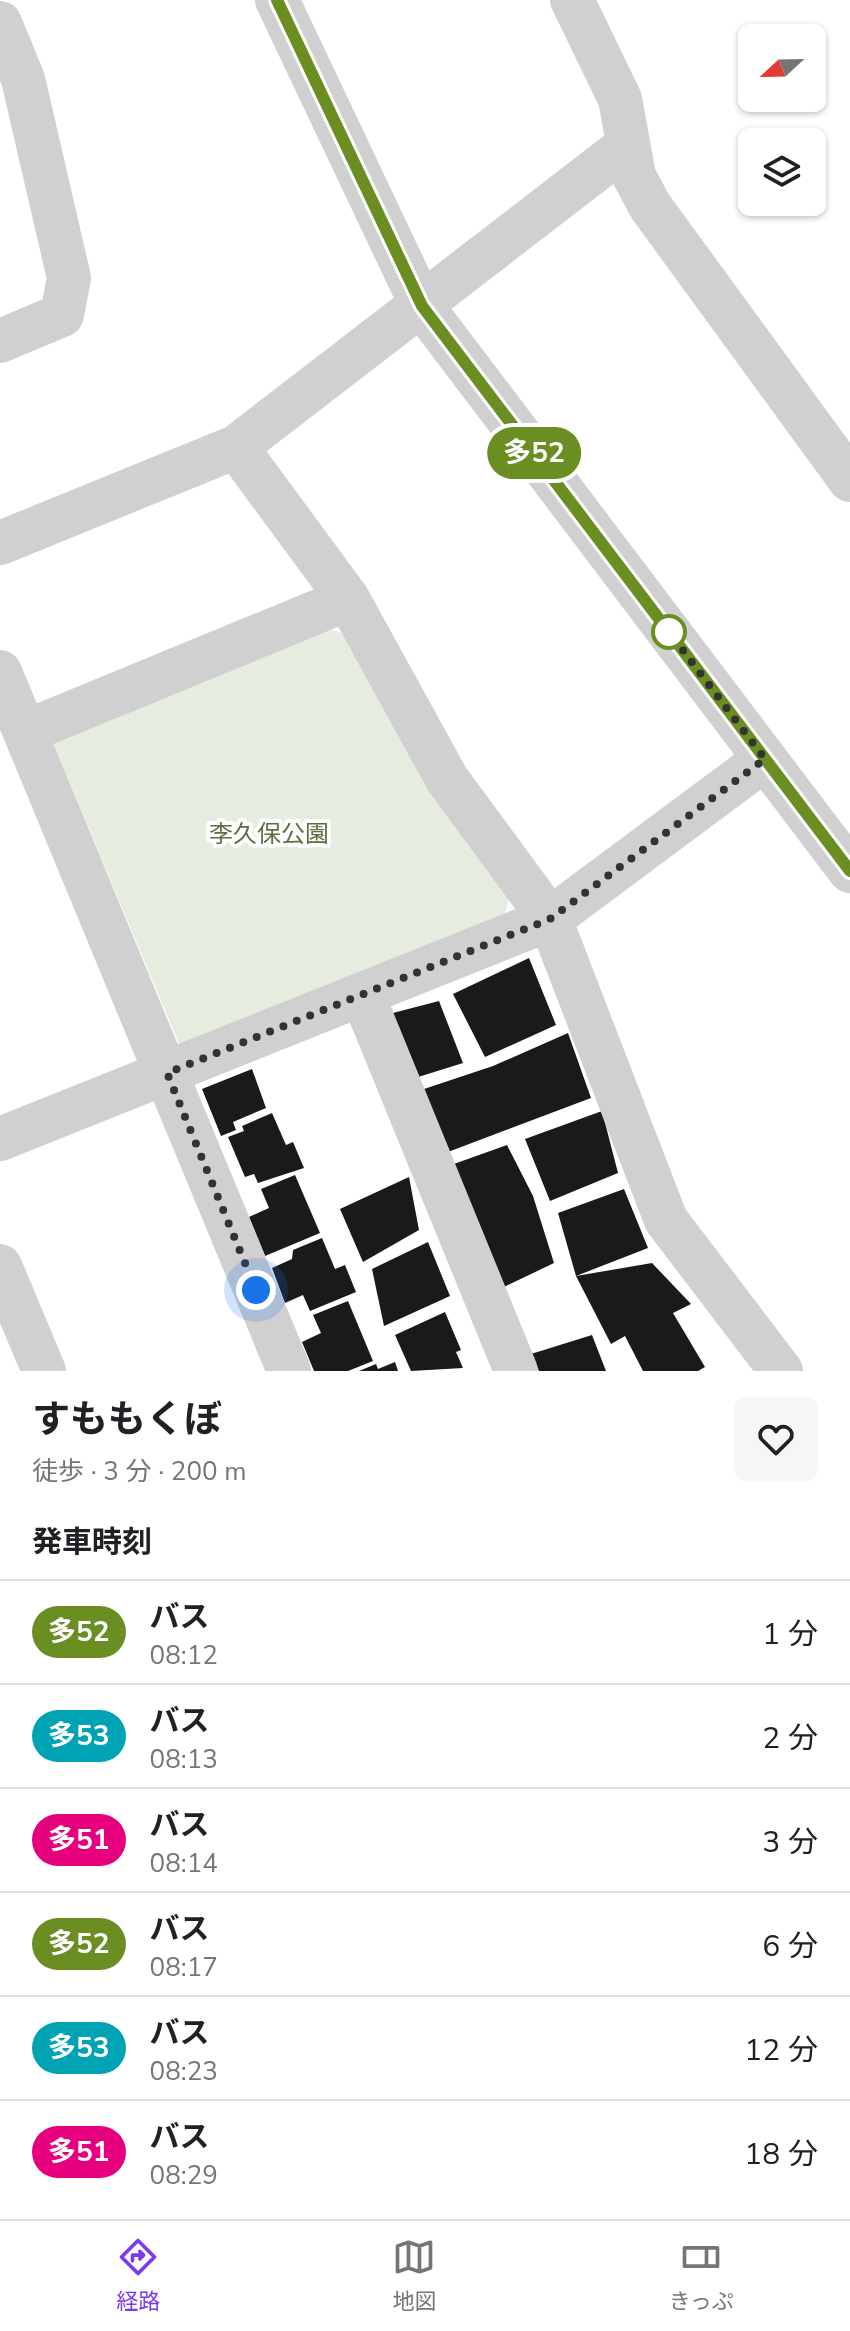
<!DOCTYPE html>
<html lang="ja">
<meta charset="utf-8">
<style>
:root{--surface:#fff;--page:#f6f6f6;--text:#202124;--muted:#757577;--line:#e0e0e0;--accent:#7c3aed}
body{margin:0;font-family:"Nunito Sans","Noto Sans JP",sans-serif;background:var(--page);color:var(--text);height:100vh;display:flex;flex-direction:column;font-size:30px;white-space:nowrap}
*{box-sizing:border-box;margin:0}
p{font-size:26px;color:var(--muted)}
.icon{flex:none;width:44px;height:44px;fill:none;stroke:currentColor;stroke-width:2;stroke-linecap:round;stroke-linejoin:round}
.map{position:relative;height:1371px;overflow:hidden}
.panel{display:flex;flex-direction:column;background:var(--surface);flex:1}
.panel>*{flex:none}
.badge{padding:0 16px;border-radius:26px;font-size:28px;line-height:52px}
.needle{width:52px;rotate:248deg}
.buttons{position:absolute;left:738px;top:24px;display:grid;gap:16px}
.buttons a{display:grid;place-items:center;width:88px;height:88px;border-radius:12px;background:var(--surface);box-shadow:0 2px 6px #0004;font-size:40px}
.you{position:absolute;width:40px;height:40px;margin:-20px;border:6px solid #fff;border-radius:50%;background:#1a73e8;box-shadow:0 0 0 12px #1a73e833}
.map>.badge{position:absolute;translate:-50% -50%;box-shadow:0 0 0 4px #fff}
h2{padding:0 32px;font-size:30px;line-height:72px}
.round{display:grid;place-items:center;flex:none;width:84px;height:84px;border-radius:12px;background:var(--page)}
.summary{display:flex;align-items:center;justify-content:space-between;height:136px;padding:0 32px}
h1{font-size:38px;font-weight:700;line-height:60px}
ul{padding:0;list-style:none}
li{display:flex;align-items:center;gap:24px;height:104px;padding:0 32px;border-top:2px solid var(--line)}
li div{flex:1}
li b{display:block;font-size:30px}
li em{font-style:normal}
li .badge{min-width:88px;font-weight:700;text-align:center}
.tabs{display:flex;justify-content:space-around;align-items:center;height:112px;border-top:2px solid var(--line);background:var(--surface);font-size:22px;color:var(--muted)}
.tabs a{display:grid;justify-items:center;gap:4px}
.tabs .active{color:var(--accent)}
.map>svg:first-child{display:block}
</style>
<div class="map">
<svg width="850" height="1371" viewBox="0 0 850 1371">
<rect width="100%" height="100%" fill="#fff"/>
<path fill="#e6ecdf" d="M 325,628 L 349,635 L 511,892 L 502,924 L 182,1051 L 52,740 Z"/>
<path fill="#1a1a1a" d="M 529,958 L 556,1025 L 485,1057 L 453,994 Z
M 439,1001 L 463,1063 L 415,1078 L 389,1014 Z
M 568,1033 L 591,1098 L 448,1152 L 421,1090 L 493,1066 Z
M 252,1069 L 266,1108 L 233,1122 L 236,1130 L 221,1136 L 202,1089 Z
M 602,1111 L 618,1173 L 550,1201 L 525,1139 Z
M 272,1113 L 286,1145 L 293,1142 L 304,1168 L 258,1183 L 254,1174 L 245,1177 L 228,1137 L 244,1131 L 242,1126 Z
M 507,1145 L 533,1196 L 554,1263 L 504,1287 L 451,1165 Z
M 295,1175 L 320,1233 L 265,1256 L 249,1217 L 269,1208 L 261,1189 Z
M 409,1177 L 419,1230 L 363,1262 L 340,1209 Z
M 624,1189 L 648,1248 L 576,1276 L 652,1263 L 691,1304 L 673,1313 L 705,1367 L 698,1371 L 643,1371 L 625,1336 L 611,1344 L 576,1276 L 558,1213 Z
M 322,1238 L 335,1269 L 345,1265 L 356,1292 L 310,1311 L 303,1295 L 285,1303 L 272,1268 L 292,1259 L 293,1250 Z
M 428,1242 L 450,1296 L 384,1326 L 372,1269 Z
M 348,1301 L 373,1361 L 348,1371 L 314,1371 L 302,1342 L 321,1333 L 313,1315 Z
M 445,1312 L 461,1350 L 456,1352 L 463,1368 L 411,1371 L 395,1335 Z
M 592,1335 L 606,1371 L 539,1371 L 531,1354 Z
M 395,1362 L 398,1371 L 359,1371 L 376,1364 L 378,1369 Z"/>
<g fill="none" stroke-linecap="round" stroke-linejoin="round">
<path stroke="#d0d0d0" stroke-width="44" d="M 572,0 L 620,99 L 634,176 L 650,206 L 850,480
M 0,23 L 23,79 L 69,278 L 62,315 L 0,341
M 236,447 L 348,599 L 447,779 L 550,919 L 666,1220 L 781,1371
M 0,543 L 236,447 L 628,145
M 0,672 L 289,1371
M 25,732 L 348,599
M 362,994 L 516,1371
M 0,1139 L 550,919 L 765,759
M 0,1266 L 44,1371"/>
<path stroke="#d0d0d0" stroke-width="44" d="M 277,0 L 422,306 L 850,871"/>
</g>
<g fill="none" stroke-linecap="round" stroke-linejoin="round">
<g stroke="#fff" stroke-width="18">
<path id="line" d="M 277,0 L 422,306 L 850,871"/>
</g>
<use href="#line" stroke="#6b8e23" stroke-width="12"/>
<path stroke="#333" stroke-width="8" stroke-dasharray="0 14.4" d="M 256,1290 L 167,1073 L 550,919 L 765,759 L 669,632"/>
</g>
<circle fill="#fff" stroke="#6b8e23" stroke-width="4" cx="669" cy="632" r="16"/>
<g text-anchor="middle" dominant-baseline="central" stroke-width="8" stroke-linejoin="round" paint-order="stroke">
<g font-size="24" fill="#56703f" stroke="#fff">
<text x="269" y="834">李久保公園</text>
</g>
</g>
</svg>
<div class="buttons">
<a><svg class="needle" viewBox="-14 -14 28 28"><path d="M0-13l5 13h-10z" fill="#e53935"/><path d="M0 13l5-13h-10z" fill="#757577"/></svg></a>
<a><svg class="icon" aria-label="layers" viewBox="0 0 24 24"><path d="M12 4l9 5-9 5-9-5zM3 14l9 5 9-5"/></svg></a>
</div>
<div class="you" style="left:256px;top:1290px"></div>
<b class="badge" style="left:534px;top:453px;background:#6b8e23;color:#fff">多52</b>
</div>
<section class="panel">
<div class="summary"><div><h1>すももくぼ</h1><p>徒歩 · 3 分 · 200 m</p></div><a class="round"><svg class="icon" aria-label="heart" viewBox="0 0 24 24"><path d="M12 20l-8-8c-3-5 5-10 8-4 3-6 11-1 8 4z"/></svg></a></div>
<h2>発車時刻</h2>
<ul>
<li><span class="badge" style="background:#6b8e23;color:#fff">多52</span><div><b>バス</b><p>08:12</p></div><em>1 分</em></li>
<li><span class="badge" style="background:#00a3b4;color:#fff">多53</span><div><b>バス</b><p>08:13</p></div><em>2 分</em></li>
<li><span class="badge" style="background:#e6007e;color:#fff">多51</span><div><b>バス</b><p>08:14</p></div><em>3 分</em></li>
<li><span class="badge" style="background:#6b8e23;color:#fff">多52</span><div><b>バス</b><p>08:17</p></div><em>6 分</em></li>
<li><span class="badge" style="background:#00a3b4;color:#fff">多53</span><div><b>バス</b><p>08:23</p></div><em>12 分</em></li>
<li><span class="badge" style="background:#e6007e;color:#fff">多51</span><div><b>バス</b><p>08:29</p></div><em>18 分</em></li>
</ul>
</section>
<nav class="tabs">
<a class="active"><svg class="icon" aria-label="directions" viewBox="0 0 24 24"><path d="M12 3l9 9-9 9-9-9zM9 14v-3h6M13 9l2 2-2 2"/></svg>経路</a>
<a><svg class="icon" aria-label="map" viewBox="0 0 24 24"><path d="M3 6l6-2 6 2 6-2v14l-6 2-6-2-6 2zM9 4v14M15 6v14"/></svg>地図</a>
<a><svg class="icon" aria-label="tickets" viewBox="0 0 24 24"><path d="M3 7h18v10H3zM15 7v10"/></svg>きっぷ</a>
</nav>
